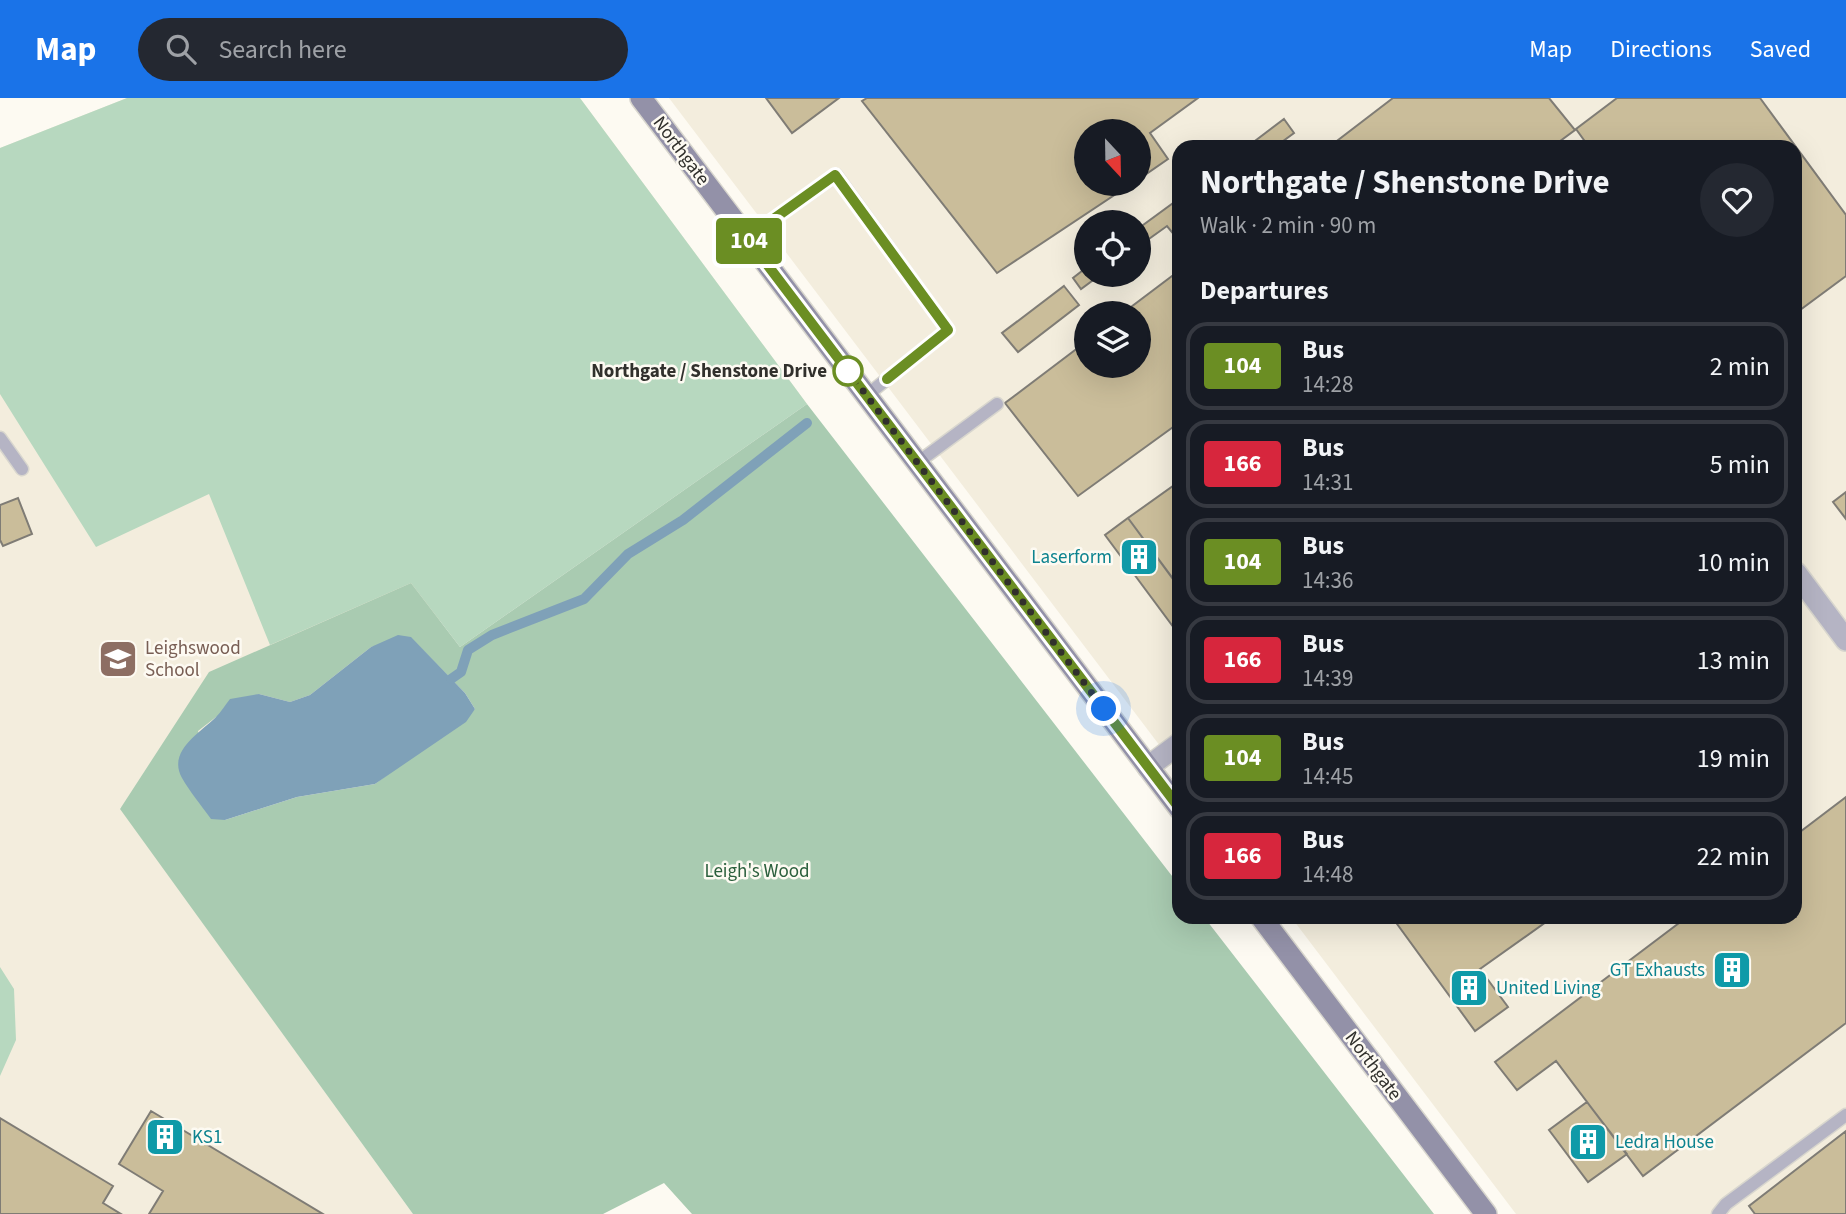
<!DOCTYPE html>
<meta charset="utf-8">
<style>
:root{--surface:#171b24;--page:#242831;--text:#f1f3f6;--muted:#9ea1a6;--line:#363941;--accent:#1a73e8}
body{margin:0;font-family:"Source Sans 3",sans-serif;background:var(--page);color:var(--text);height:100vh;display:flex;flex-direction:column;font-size:26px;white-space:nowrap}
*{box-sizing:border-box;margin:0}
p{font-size:23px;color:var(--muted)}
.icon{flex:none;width:38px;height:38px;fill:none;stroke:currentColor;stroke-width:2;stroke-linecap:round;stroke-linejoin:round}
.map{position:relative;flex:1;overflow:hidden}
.details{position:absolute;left:1172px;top:42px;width:630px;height:784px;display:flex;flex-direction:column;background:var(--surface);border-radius:21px;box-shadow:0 7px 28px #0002}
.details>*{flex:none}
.badge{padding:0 14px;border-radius:5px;font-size:24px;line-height:46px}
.needle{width:46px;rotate:158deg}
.buttons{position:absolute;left:1074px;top:21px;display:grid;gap:14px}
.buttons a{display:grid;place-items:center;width:77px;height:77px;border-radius:50%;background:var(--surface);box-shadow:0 7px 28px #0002;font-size:35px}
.you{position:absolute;width:35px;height:35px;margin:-18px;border:5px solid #fff;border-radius:50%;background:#1a73e8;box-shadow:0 0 0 10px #1a73e833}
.map>.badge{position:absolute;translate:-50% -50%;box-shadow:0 0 0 4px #fff}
h2{padding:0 28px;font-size:26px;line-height:63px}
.round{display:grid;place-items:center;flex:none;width:74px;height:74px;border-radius:37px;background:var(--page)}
.head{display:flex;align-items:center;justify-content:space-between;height:119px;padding:0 28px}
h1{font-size:33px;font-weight:700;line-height:52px}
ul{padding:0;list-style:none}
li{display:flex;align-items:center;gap:21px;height:88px;margin:0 14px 10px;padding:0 14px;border:4px solid var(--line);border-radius:21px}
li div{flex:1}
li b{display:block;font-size:26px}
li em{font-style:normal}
li .badge{min-width:77px;font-weight:700;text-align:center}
header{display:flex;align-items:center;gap:42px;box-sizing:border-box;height:98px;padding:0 35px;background:var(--accent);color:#fff}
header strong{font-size:33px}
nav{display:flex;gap:38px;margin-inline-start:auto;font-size:24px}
.search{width:490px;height:63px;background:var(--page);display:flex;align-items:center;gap:18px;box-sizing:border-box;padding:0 24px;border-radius:38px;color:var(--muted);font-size:26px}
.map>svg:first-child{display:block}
</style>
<header>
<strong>Map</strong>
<div class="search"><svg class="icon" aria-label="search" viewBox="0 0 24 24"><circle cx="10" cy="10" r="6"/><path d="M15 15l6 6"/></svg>Search here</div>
<nav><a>Map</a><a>Directions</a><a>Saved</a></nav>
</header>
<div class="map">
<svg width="1846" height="1116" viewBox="0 0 1846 1116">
<rect width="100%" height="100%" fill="#fdfaf2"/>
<path fill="#f3eddd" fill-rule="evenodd" d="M 127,0 L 580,0 L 807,306 L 120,710 L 413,1116 L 0,1116 L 0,50 Z
M 669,0 L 1846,0 L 1846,1116 L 1516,1116 L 1291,819 L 1796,819 L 1796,49 L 1180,49 L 1179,673 ZM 1087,33 L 1139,33 L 1139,86 L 1087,86 ZM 1087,124 L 1139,124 L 1139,177 L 1087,177 ZM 1087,215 L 1139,215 L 1139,268 L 1087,268 Z"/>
<path fill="#b7d8bf" d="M 127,0 L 580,0 L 807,306 L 460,549 L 411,485 L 270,547 L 209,396 L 96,449 L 0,296 L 0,50 Z
M 0,869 L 14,891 L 16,942 L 0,978 Z"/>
<path fill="#a9cbb1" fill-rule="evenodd" d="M 807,306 L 1179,787 L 1180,819 L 1204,819 L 1434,1116 L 692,1116 L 664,1085 L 603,1116 L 413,1116 L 120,711 L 209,574 L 411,485 L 460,549 ZM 411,540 L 465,595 L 475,611 L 375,686 L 297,699 L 225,722 L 198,633 L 216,619 L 259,596 L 290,604 L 310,597 L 371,549 Z"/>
<path fill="#7fa1b8" d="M 398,537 L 411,539 L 465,595 L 475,611 L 466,624 L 375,686 L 297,699 L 225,722 L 211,721 C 201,707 190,694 182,680 C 167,653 200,635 216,619 C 221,614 225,607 230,601 L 259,596 L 290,604 L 310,597 L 371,549 Z"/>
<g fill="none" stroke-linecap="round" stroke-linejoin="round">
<path stroke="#7fa1b8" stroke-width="10" d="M 451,581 L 461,574 L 468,552 L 492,537 L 584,501 L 628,456 L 683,422 L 807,325"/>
</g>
<path fill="#cabd9a" stroke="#7f7c75" stroke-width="2" d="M 766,0 L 839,0 L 792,35 Z
M 867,0 L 1198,0 L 1150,35 L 1168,61 L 1139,81 L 1139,33 L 1087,33 L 1087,86 L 1131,86 L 997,175 L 862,3 Z
M 1393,0 L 1549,0 L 1575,32 L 1552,49 L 1329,49 Z
M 1617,0 L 1760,0 L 1846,117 L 1846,178 L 1796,215 L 1796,49 L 1589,49 L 1576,31 Z
M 1284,21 L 1294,35 L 1275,49 L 1247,49 Z
M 1180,100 L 1180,144 L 1167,128 L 1139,148 L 1139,130 Z
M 1087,169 L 1087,177 L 1100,177 L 1081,191 L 1073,180 Z
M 1180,172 L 1180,324 L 1078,398 L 1005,305 L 1087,243 L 1087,268 L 1139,268 L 1139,215 L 1123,215 Z
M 1064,188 L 1079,207 L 1018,254 L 1002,235 Z
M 1180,383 L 1180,476 L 1173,481 L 1128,420 Z
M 1846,394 L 1846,421 L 1833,404 Z
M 18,400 L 32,436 L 3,448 L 0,442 L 0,407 Z
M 1128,420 L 1180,490 L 1180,538 L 1105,437 Z
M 1846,699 L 1846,925 L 1643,1078 L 1556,963 L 1517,992 L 1495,964 L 1687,819 L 1796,819 L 1796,737 Z
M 1392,819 L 1553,819 L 1480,871 L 1508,909 L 1475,933 Z
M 1587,1004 L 1627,1056 L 1588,1084 L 1549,1032 Z
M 151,1013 L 323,1116 L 149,1116 L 163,1093 L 119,1066 Z
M 0,1020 L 113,1088 L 103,1105 L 121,1116 L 0,1116 Z
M 1846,1033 L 1846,1116 L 1755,1116 L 1749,1108 Z"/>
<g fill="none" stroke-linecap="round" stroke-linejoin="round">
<g stroke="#d8d6ce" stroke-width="15">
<path id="service" d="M 747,140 L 836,77 L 948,232 L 866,298
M 0,340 L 22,371
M 917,365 L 997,306
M 1718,1116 L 1726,1106 L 1846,1017"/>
</g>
<g stroke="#d8d6ce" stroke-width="24">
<path id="minor" d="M 1796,475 L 1846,542
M 1148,669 L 1180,645"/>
</g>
<g stroke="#d8d6ce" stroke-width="24">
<path id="secondary" d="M 641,0 L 1180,711
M 1261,819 L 1486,1116"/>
</g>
<use href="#service" stroke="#b5b4c4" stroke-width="12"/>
<use href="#minor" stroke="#b5b4c4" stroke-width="21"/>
<use href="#secondary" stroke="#9391a8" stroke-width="21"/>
</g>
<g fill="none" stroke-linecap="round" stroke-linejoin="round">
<g stroke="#fff" stroke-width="16">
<path id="line" d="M 887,281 L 948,232 L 835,77 L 747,140 L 1180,711"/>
</g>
<use href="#line" stroke="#6b8e23" stroke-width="10"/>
<path stroke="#31302c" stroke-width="7" stroke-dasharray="0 12.6" d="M 848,273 L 1104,611"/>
</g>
<defs>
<g id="building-square" transform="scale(2.0125)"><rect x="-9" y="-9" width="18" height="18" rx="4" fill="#0f9aa8" stroke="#fdfaf2"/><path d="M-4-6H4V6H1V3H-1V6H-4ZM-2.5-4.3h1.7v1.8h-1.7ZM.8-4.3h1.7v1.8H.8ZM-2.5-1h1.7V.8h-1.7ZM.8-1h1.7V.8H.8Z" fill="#fff"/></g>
<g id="school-square" transform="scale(2.0125)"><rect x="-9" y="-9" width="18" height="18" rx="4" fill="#8d6e63" stroke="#fdfaf2"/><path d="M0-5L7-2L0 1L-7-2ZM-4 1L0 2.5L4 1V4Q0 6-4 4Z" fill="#fff"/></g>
</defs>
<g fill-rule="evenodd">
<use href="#building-square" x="1139" y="459"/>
<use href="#school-square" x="118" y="561"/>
<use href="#building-square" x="1732" y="872"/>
<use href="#building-square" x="1469" y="890"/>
<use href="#building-square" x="165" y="1039"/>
<use href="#building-square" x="1588" y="1044"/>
</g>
<circle fill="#fff" stroke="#6b8e23" stroke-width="3.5" cx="848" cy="273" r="14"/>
<g text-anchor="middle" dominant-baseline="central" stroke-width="5" stroke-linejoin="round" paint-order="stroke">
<g font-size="19" fill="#31302c" stroke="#fdfaf2">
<text transform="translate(681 53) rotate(53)">Northgate</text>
<text transform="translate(1373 968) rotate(53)">Northgate</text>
</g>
<g font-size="19" font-weight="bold" fill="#31302c" stroke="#fdfaf2" text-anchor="end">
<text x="827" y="273">Northgate / Shenstone Drive</text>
</g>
<g font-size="19" fill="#0d838f" stroke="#fdfaf2" text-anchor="start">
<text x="1112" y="459" text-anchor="end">Laserform</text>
<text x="1705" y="872" text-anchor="end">GT Exhausts</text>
<text x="1496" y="890">United Living</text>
<text x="192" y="1039">KS1</text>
<text x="1615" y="1044">Ledra House</text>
</g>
<g font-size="19" fill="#785e54" stroke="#fdfaf2" text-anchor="start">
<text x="145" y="550">Leighswood<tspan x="145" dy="22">School</tspan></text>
</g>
<g font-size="19" fill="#2c603d" stroke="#fdfaf2">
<text x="757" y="773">Leigh's Wood</text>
</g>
</g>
</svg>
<div class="buttons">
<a><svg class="needle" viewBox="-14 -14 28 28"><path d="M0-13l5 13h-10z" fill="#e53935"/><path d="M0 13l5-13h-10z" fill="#9ea1a6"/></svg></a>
<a><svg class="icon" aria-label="locate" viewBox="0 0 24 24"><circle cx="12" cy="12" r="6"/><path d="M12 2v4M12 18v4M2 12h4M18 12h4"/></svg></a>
<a><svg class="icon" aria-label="layers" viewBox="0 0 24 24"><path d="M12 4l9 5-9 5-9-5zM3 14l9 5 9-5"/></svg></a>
</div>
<div class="you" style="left:1104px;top:611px"></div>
<b class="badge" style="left:749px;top:143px;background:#6b8e23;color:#fff">104</b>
<section class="details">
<div class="head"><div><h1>Northgate / Shenstone Drive</h1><p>Walk · 2 min · 90 m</p></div><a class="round"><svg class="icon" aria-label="heart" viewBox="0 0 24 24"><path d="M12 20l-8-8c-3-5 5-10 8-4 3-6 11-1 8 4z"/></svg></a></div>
<h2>Departures</h2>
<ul>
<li><span class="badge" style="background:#6b8e23;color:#fff">104</span><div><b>Bus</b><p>14:28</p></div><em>2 min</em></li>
<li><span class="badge" style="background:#d7263d;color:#fff">166</span><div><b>Bus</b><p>14:31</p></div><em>5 min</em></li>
<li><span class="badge" style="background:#6b8e23;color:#fff">104</span><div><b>Bus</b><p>14:36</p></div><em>10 min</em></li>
<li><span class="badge" style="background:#d7263d;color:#fff">166</span><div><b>Bus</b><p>14:39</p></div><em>13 min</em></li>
<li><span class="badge" style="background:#6b8e23;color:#fff">104</span><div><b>Bus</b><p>14:45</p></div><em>19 min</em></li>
<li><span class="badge" style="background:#d7263d;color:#fff">166</span><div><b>Bus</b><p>14:48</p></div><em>22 min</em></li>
</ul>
</section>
</div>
